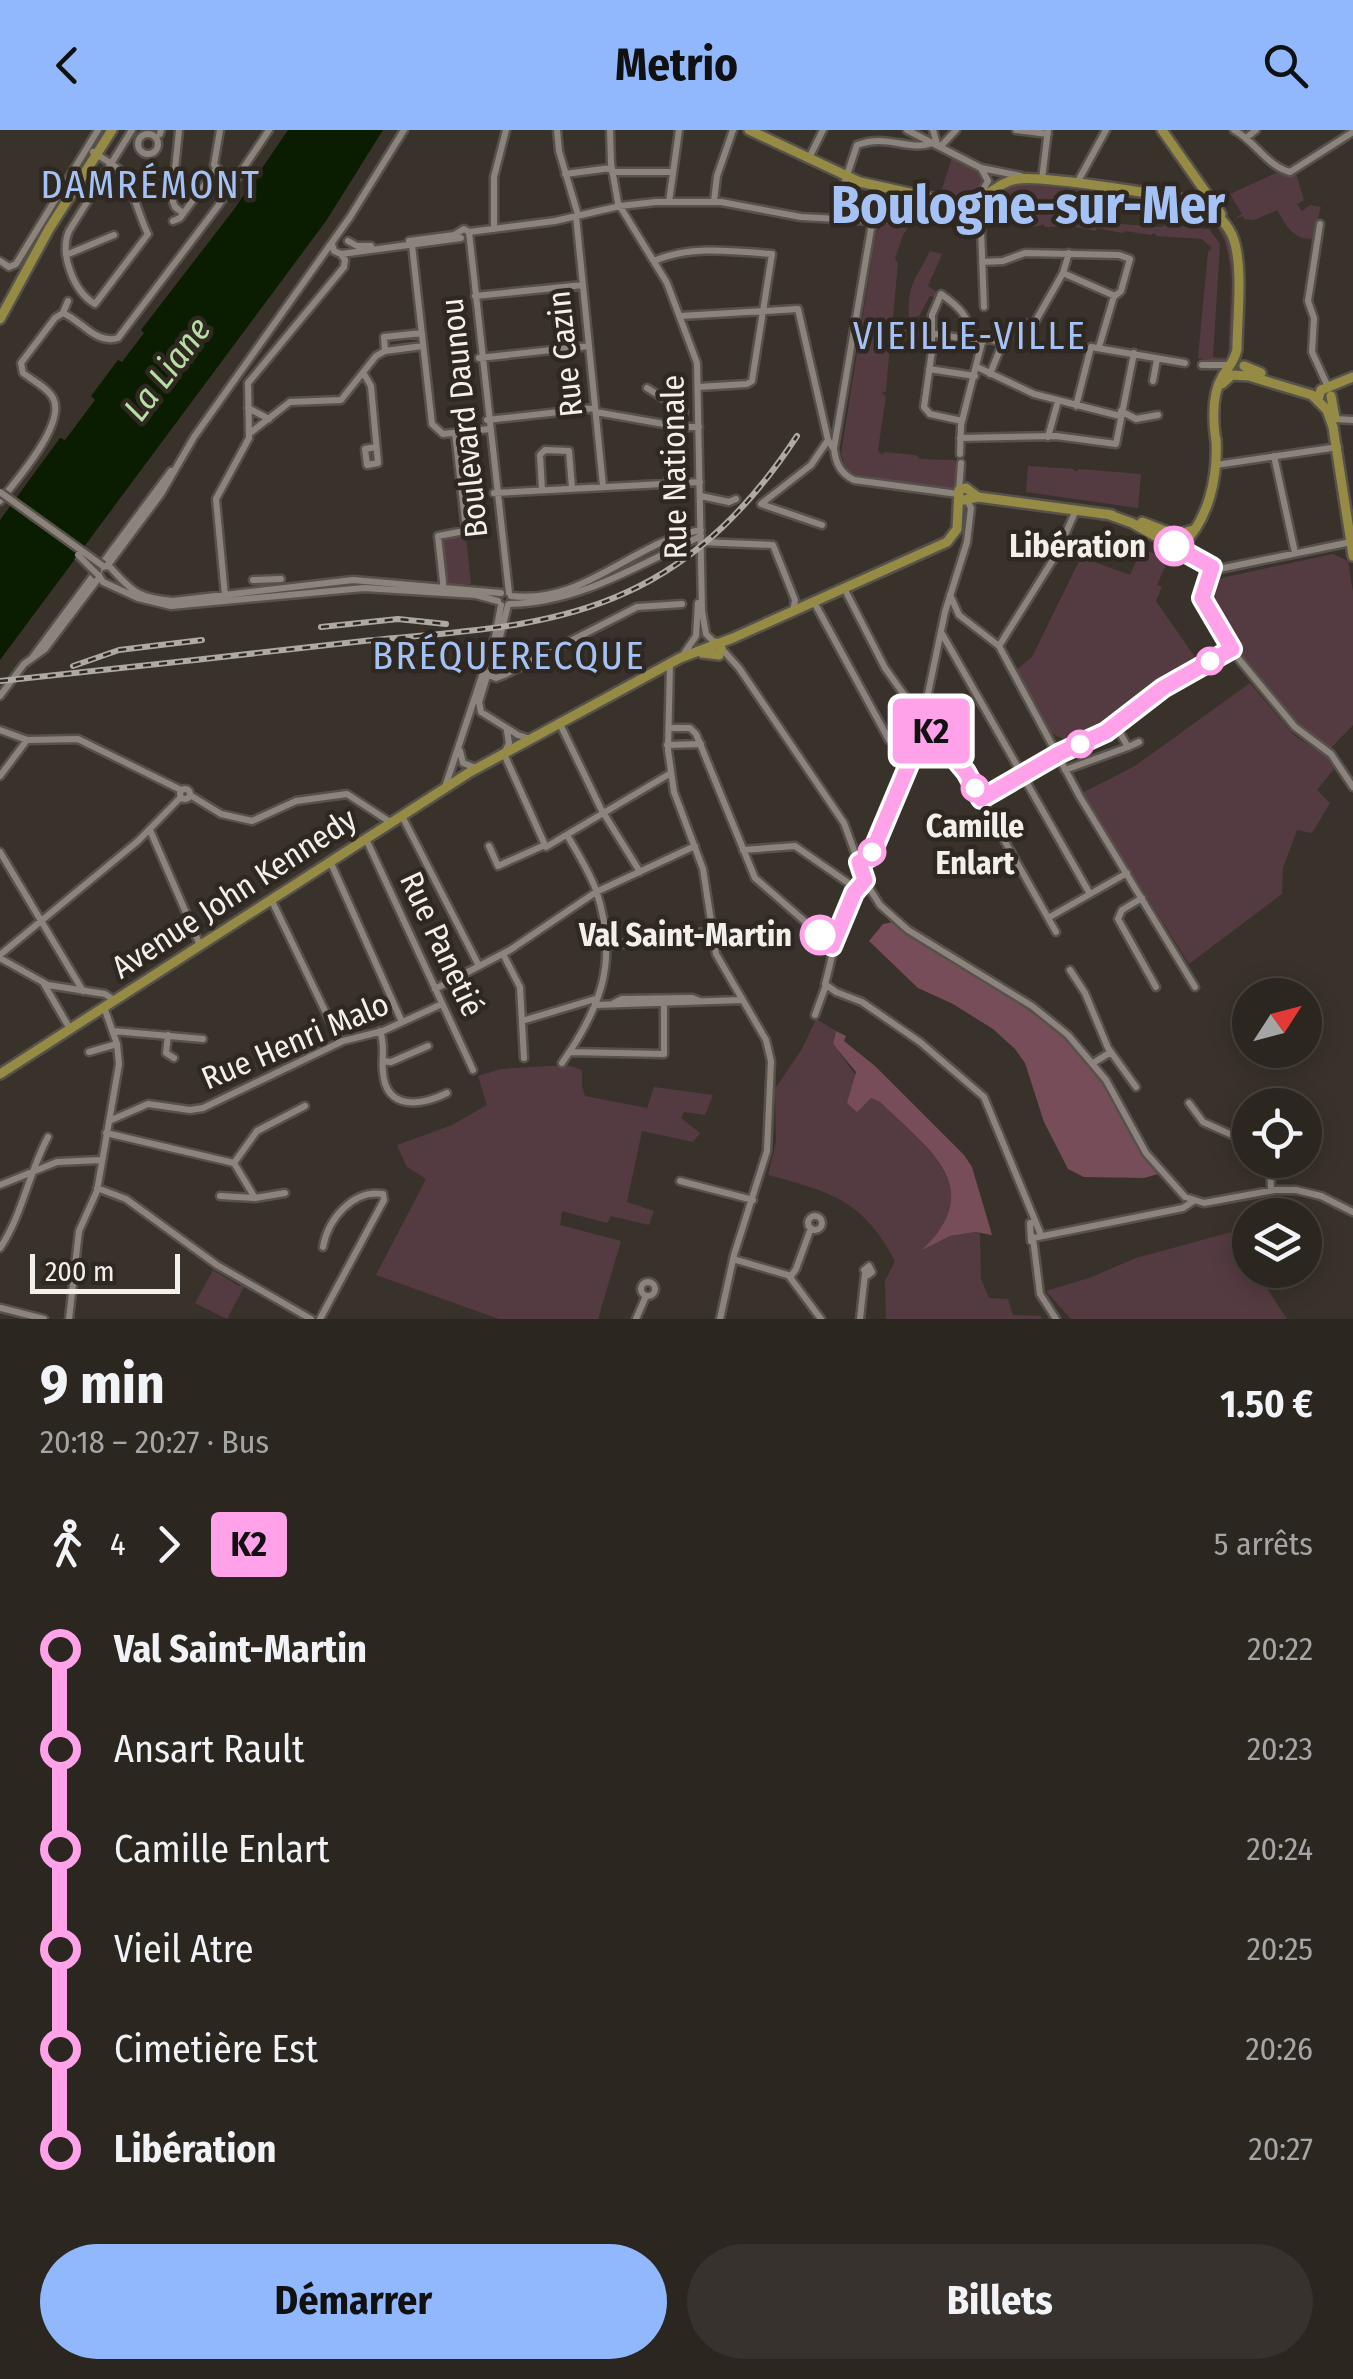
<!DOCTYPE html>
<html lang="fr">
<meta charset="utf-8">
<style>
:root{--surface:#2b2620;--page:#37322d;--text:#f1f3f6;--muted:#a6a5a5;--line:#47433e;--accent:#91b8fd}
body{margin:0;font-family:"Fira Sans Condensed",sans-serif;background:var(--page);color:var(--text);height:100vh;display:flex;flex-direction:column;font-size:38px;white-space:nowrap}
*{box-sizing:border-box;margin:0}
p{font-size:32px;color:var(--muted)}
.icon{flex:none;width:55px;height:55px;fill:none;stroke:currentColor;stroke-width:2;stroke-linecap:round;stroke-linejoin:round}
.map{position:relative;height:1189px;overflow:hidden}
.drawer{display:flex;flex-direction:column;background:var(--surface);flex:1}
.drawer>*{flex:none}
.badge{padding:0 20px;border-radius:8px;font-size:35px;line-height:65px}
.needle{width:65px;rotate:54deg}
.tools{position:absolute;left:1232px;top:848px;display:grid;gap:20px}
.tools a{display:grid;place-items:center;width:90px;height:90px;border-radius:50%;background:var(--surface);box-shadow:0 5px 25px #0003,0 0 0 2px var(--line);font-size:50px}
.scale{position:absolute;left:30px;bottom:25px;width:150px;box-sizing:border-box;padding-left:10px;border:5px solid #f3efea;border-top:0;font-size:28px;line-height:35px;white-space:nowrap;color:#f3efea;-webkit-text-stroke:8px #2f2821;paint-order:stroke}
.map>.badge{position:absolute;translate:-50% -50%;box-shadow:0 0 0 5px #fff}
.legs{display:flex;align-items:center;gap:15px;height:110px;padding:0 40px;font-size:32px}
.legs p{margin-inline-start:auto}
.head{display:flex;align-items:center;justify-content:space-between;height:170px;padding:0 40px}
h1{font-size:55px;font-weight:700;line-height:75px}
.button{display:flex;gap:20px;margin-top:auto;padding:20px 40px}
.button a{flex:1;height:115px;border-radius:60px;background:var(--accent);color:#111;font-size:40px;font-weight:700;line-height:115px;text-align:center}
.button a+a{background:var(--page);color:var(--text)}
ul{padding:0 40px;list-style:none}
li{display:flex;align-items:center;gap:35px;height:100px;font-size:38px}
li i{display:grid;place-items:center;width:15px;height:100%;margin:0 12px;background:currentColor}
li i::after{content:'';width:25px;height:25px;margin:-12px;border:8px solid;border-radius:50%;background:var(--surface)}
li p{margin-inline-start:auto}
li:first-child i{background:linear-gradient(#0000 50%,currentColor 0)}
li:last-child i{background:linear-gradient(currentColor 50%,#0000 0)}
header{display:flex;justify-content:space-between;align-items:center;height:130px;padding:0 40px;background:var(--accent);color:#111;font-size:45px;font-weight:700}
.map>svg:first-child{display:block}
</style>
<header><svg class="icon" aria-label="back" viewBox="0 0 24 24"><path d="M15 5l-7 7 7 7"/></svg>Metrio<svg class="icon" aria-label="search" viewBox="0 0 24 24"><circle cx="10" cy="10" r="6"/><path d="M15 15l6 6"/></svg></header>
<div class="map">
<svg width="1353" height="1189" viewBox="0 0 1353 1189">
<rect width="100%" height="100%" fill="#39322b"/>
<path fill="#543b41" fill-rule="evenodd" d="M 952,28 L 982,45 L 982,55 L 970,69 L 940,65 Z
M 1278,42 L 1288,47 L 1296,44 L 1304,70 L 1297,74 L 1302,81 L 1310,75 L 1321,77 L 1312,109 C 1292,109 1287,96 1277,80 L 1254,90 L 1244,89 L 1243,86 L 1234,89 L 1242,84 L 1230,64 Z
M 1023,53 L 1185,74 L 1213,87 L 1223,99 L 1231,117 L 1232,227 L 1221,232 L 1198,228 L 1208,122 L 1212,118 L 1202,109 L 1157,106 L 1154,103 L 1151,105 L 1125,101 L 1122,103 L 1097,98 L 1095,101 L 1071,96 L 1045,97 L 1043,94 C 1035,99 1018,96 1011,91 L 1009,95 L 991,93 L 993,66 L 1005,57 ZM 1098,65 C 1242,74 1234,95 1228,228 L 1213,227 L 1220,114 L 1209,99 L 1166,95 L 1161,97 L 1096,92 Z
M 941,78 L 977,85 L 974,92 L 949,86 L 946,89 L 916,85 L 903,105 L 895,129 L 898,133 L 892,198 L 885,198 L 883,205 L 890,214 L 886,261 L 882,263 L 886,266 L 878,320 L 882,325 L 884,322 L 916,325 L 920,329 L 955,330 L 956,356 L 950,359 L 852,344 L 846,339 L 841,324 L 876,102 L 886,92 Z
M 930,121 L 942,124 L 928,156 L 938,163 L 936,168 L 930,166 L 919,186 L 909,188 C 907,154 915,151 930,121 Z
M 1028,336 L 1073,339 L 1076,342 L 1079,339 L 1141,344 L 1138,378 L 1026,362 Z
M 466,407 L 471,454 L 445,454 L 440,409 Z
M 1142,418 L 1168,430 L 1157,455 L 1162,457 L 1156,471 L 1199,533 C 1155,559 1119,594 1074,614 L 1049,602 L 1015,541 L 1032,527 L 1081,427 L 1130,445 Z
M 1333,424 L 1348,431 L 1353,462 L 1353,595 L 1330,619 C 1280,584 1231,522 1206,466 L 1212,450 Z
M 1250,553 L 1294,605 L 1326,626 L 1334,639 L 1317,660 L 1330,673 L 1312,703 L 1297,700 L 1283,738 L 1282,764 L 1189,834 L 1082,663 L 1135,636 Z
M 816,889 L 836,901 L 833,914 C 844,927 868,967 880,972 C 925,1017 988,1057 924,1118 L 950,1106 L 975,1102 L 980,1104 L 981,1149 L 989,1168 L 1008,1169 L 1013,1185 L 1041,1186 L 1042,1189 L 886,1189 L 885,1151 L 895,1131 C 863,1070 831,1062 768,1045 L 776,1012 L 775,959 L 802,919 Z
M 567,935 L 582,940 L 582,957 L 585,966 L 647,978 L 654,957 L 713,965 L 705,985 L 684,982 L 681,988 L 700,1003 L 693,1012 L 642,1001 L 627,1072 L 654,1081 L 649,1095 L 611,1086 L 607,1093 L 562,1081 L 560,1095 L 621,1111 L 598,1189 L 499,1189 L 376,1145 L 426,1049 L 407,1037 L 397,1015 L 452,995 L 487,975 L 478,946 L 501,939 Z
M 1250,1097 L 1250,1140 L 1262,1140 L 1267,1158 L 1287,1189 L 1071,1189 L 1046,1161 L 1089,1148 L 1136,1128 Z
M 213,1140 L 239,1156 L 245,1155 L 227,1189 L 195,1173 Z"/>
<path fill="#764d58" d="M 893,792 L 998,858 L 1070,911 L 1104,952 L 1143,1027 L 1158,1044 L 1144,1048 L 1084,1047 L 1068,1039 L 1044,992 L 1025,933 L 1015,919 L 993,899 L 953,874 L 918,858 L 869,811 L 883,794 Z
M 836,901 L 846,906 L 844,911 L 875,936 L 964,1025 L 972,1037 L 992,1105 L 975,1102 L 950,1106 L 922,1120 C 988,1057 928,1019 880,972 L 871,968 L 857,982 L 847,973 L 856,942 L 833,914 Z"/>
<path fill="#0a1d01" d="M 288,0 L 383,0 L 326,91 L 0,530 L 0,390 L 60,308 L 65,310 L 95,270 L 91,266 L 118,230 L 122,232 L 144,203 L 141,200 L 235,78 Z"/>
<g fill="none" stroke-linecap="round" stroke-linejoin="round">
<g stroke="#57514b" stroke-width="11">
<path id="minor" d="M 179,0 L 172,69 L 175,77 L 183,83
M 220,0 L 214,35 L 234,53
M 557,0 L 559,21 L 578,85
M 610,0 L 611,33 L 618,73 L 667,153 L 697,233 L 702,481 L 706,504 L 715,513
M 907,0 L 981,38 L 1021,46
M 933,0 L 937,14
M 1016,0 L 1048,4
M 1234,0 C 1255,11 1267,36 1290,42 L 1353,2
M 160,4 L 161,0
M138 14a10 10 0 1 1 20 0a10 10 0 1 1-20 0Z
M 1246,8 L 1256,0
M 940,17 L 956,0
M 93,22 C 102,28 113,34 121,41 C 130,50 140,89 148,104 L 95,174 C 74,162 59,124 69,101 L 132,0
M 809,28 L 823,0
M 981,38 L 988,51 L 976,72 L 981,90
M 612,42 L 673,42
M 565,44 L 611,38
M 1042,49 L 1048,0
M 1077,53 L 1106,0
M 714,71 L 717,46 L 733,0
M 669,72 L 679,0
M 576,86 L 603,356
M 832,90 L 857,15 C 888,3 907,22 933,13
M 173,91 L 180,88 L 216,39
M 876,91 L 871,99 L 834,318 C 835,333 841,344 854,350 L 958,364
M 1320,94 L 1308,171 L 1314,188 L 1312,222 L 1328,257
M 494,99 L 494,47 L 506,0
M 981,99 L 984,177
M 469,102 L 555,91 L 620,76 L 656,72 L 721,72 L 801,87 L 877,91 L 938,71
M 469,102 L 509,463
M 348,111 L 357,116 L 371,116
M 409,111 L 454,105 L 464,99 L 469,102
M 332,114 L 334,121 L 341,124 L 461,108
M 412,115 L 432,294 L 443,304 L 490,299
M 66,125 L 114,105
M 0,131 L 9,137 L 16,134 L 98,0
M 654,131 C 690,115 734,121 772,124 L 752,251 L 747,254 L 698,257
M 982,132 L 1003,131 L 1025,123 L 1119,125 L 1130,129 L 1121,161 L 1115,166 L 1063,143
M 475,166 L 583,155
M 63,183 C 82,191 96,215 118,208 L 218,76 L 269,0
M 680,186 L 798,179 L 828,310 L 833,318
M 422,203 L 384,207 L 385,221 L 423,216
M 906,205 L 936,204 L 983,212
M 1099,217 L 1114,166
M 479,228 L 589,216
M 1202,235 L 1230,235
M 977,237 L 1034,264 L 1120,286
M 929,239 L 975,246
M 364,244 L 371,256 L 378,333 L 367,335 L 365,319 L 376,317
M 990,244 L 1003,212
M 1153,251 L 1157,229
M 647,258 L 684,281 L 677,325 L 667,353
M 1076,276 L 1091,217 L 1185,233
M 248,278 L 269,289
M 1121,281 L 1136,289 L 1158,285
M 596,282 L 681,297 L 699,297
M 1335,289 L 1353,290
M 487,290 L 595,278
M 962,291 L 930,284 L 924,277 L 932,221 L 932,185 L 941,164 C 958,176 971,187 971,210
M 250,303 L 290,272 L 341,270 L 376,226 L 385,221
M 455,303 L 466,400
M 1048,307 L 1058,271
M 960,308 L 1056,306 L 1116,314 L 1134,223
M 960,324 L 961,295 L 983,208 L 1006,213 L 1012,197 L 1035,192 L 1063,143 L 1069,123
M 1274,326 L 1295,423
M 1216,335 L 1338,317
M 542,360 L 540,325 L 545,320 L 569,321 L 572,358
M 959,361 L 961,333
M 494,363 L 700,352
M 701,366 L 729,372 L 736,369
M 0,371 C 15,352 67,293 53,268 C 48,258 32,250 23,243 L 21,233 L 55,188 L 63,183 L 68,171
M 822,395 L 761,374 L 811,335 L 828,310
M 701,412 L 773,415 L 795,470 L 793,482
M 1175,417 L 1219,439 L 1351,412
M 108,435 L 161,364 L 194,307 L 350,87 L 404,0
M 1212,437 L 1202,468 L 1233,522 L 1295,597 L 1331,624 L 1353,657
M 253,450 L 281,449
M 844,458 L 885,538 L 925,594 L 967,644 L 1056,802
M 444,461 L 438,406 L 480,398
M 950,465 L 959,485 L 999,516 L 1080,667 L 1195,857
M 225,466 L 216,369 L 249,308 L 248,253 L 344,137 L 345,130 L 341,124
M 511,466 C 585,475 633,411 701,400
M 498,471 L 476,465 L 364,458 L 171,476 L 138,468 L 103,452 L 98,444 L 101,437 L 109,436 C 131,460 136,468 173,471 L 353,450 L 501,463
M 814,472 L 889,610 L 913,623
M 509,474 C 580,473 638,435 701,406
M 941,502 L 1090,764
M 500,507 L 508,475
M 999,516 L 1056,425 L 1076,380
M 722,519 L 739,538 L 844,693 L 866,753 L 880,775 L 908,800 L 1032,876 L 1068,905 L 1106,950 L 1146,1023 L 1185,1067 L 1204,1073 L 1275,1060 L 1296,1060 L 1321,1066 L 1353,1082
M 683,525 L 696,506 L 698,473
M 32,528 L 171,341
M 670,534 L 668,620 L 674,662 L 703,739 L 716,824 L 766,910 L 771,931 L 767,1021 L 734,1125 L 720,1189
M 484,543 L 496,548 L 504,545 L 637,477 L 682,474
M 488,543 L 479,572 L 481,582 L 518,605 L 530,609
M 0,566 L 24,534 L 45,519 L 98,449
M 919,586 L 925,578 L 945,482 L 967,412 L 971,378 L 967,370
M 560,594 L 601,679 L 640,742
M 669,598 L 690,598 L 696,604 L 755,748 L 833,816
M 0,600 L 27,610 L 78,609 L 181,660
M 507,601 L 509,613 L 504,624 L 545,715
M 667,615 L 701,614
M 1128,617 L 1139,612
M 460,621 L 463,633 L 476,638
M 1065,640 L 1128,617 L 1116,596
M 0,646 L 27,610
M 446,654 L 495,507 L 501,475
M180 664a5 5 0 1 1 10 0a5 5 0 1 1-10 0Z
M 190,665 L 221,684 L 252,691 L 296,671 L 347,664 L 390,692
M 981,669 L 1054,627 L 1109,601 L 1157,562 L 1231,519
M 402,686 L 479,836
M 150,700 L 200,815
M 366,709 L 473,940
M 489,716 L 498,736 L 545,715 L 546,717 L 671,643
M 743,720 L 795,716 L 857,759
M 0,722 L 83,861
M 330,731 L 402,892
M 861,738 L 868,734 L 925,595
M 865,750 C 838,775 835,820 825,854 L 836,862 L 862,872 L 920,912 L 984,967 L 1041,1105
M 1142,768 L 1122,780 L 1118,789 L 1156,857
M 271,769 L 340,912
M 1048,788 L 1127,743
M 608,816 L 712,801
M 503,824 L 520,857 L 524,928
M 0,825 L 138,711 L 181,667
M 0,828 L 48,855 L 105,864 L 114,870
M 1070,840 L 1085,863 L 1108,918 L 1136,957
M 44,854 L 70,899
M 435,859 L 510,820 L 596,762 L 695,716
M 614,873 L 622,869 L 692,868 L 700,871
M 595,875 L 742,870
M 815,885 L 826,855
M 522,891 L 595,869
M 113,901 L 203,909
M 380,901 C 386,917 381,927 383,942 C 386,982 423,975 447,963
M 168,905 L 166,923 L 174,928
M 89,922 L 117,914
M 570,922 L 664,924 L 664,875
M 384,931 L 391,932 L 428,916
M 562,933 C 602,876 619,829 596,760 C 589,741 577,722 567,705
M 1093,933 L 1111,922
M 1189,973 L 1203,992 L 1250,1013
M 109,991 L 148,974 L 190,980 L 203,978 L 343,911 L 383,901 L 442,874
M 106,1003 L 234,1033 L 255,1068
M 1270,1030 L 1271,1060
M 234,1033 L 257,1001 L 305,976
M 680,1051 L 753,1070
M 0,1055 L 57,1032 L 101,1030
M 97,1058 L 126,1069 L 217,1135 L 311,1189
M 220,1066 L 255,1068 L 285,1063
M808 1093a7 7 0 1 1 14 0a7 7 0 1 1-14 0Z
M 1031,1111 L 1030,1093 L 1035,1092
M 0,1118 C 22,1086 29,1042 48,1007
M 733,1129 L 791,1146 L 796,1139 L 811,1098
M 869,1136 L 872,1142 L 868,1145 L 864,1140 Z
M 789,1146 L 821,1189
M641 1159a7 7 0 1 1 14 0a7 7 0 1 1-14 0Z
M 1,1178 L 44,1189
M 69,1189 L 79,1101 L 97,1061 L 119,934 L 117,914 L 104,877
M 320,1189 L 384,1070 L 383,1064 C 353,1059 328,1089 323,1117
M 636,1189 L 646,1166
M 860,1189 L 865,1144
M 1056,1189 L 1040,1164 L 1033,1108 L 1183,1078 L 1192,1072"/>
</g>
<g stroke="#57514b" stroke-width="14">
<path id="major" d="M 749,0 L 860,52 L 964,75 C 985,72 996,52 1018,49 C 1040,45 1176,66 1199,74 C 1213,79 1225,91 1232,105 C 1244,132 1237,188 1237,219 C 1235,231 1228,237 1222,247 C 1211,266 1213,292 1216,312
M 1162,0 L 1221,84
M 0,189 L 49,99 L 112,0
M 1244,236 L 1261,243
M 1222,254 L 1232,245 L 1249,246 L 1312,265 L 1327,280 L 1333,297 L 1353,426
M 1331,266 L 1335,288
M 1318,269 L 1321,260 L 1353,247
M 964,370 L 978,367 L 1112,385
M 1107,384 L 1132,393 L 1175,417 L 1181,416 C 1209,390 1218,347 1216,309
M 1142,392 L 1176,405 L 1193,400
M 702,523 L 719,525 L 721,518 L 716,513
M 0,944 L 470,642 L 680,528 L 733,508 L 947,412 L 957,399 L 959,360 L 966,358 L 978,367"/>
</g>
<use href="#minor" stroke="#8c847c" stroke-width="6"/>
<use href="#major" stroke="#968b44" stroke-width="9"/>
<g stroke="#aea9a3" stroke-width="6">
<path id="rail" d="M 321,497 L 398,489 L 446,494
M 73,536 L 119,520 L 202,510
M 0,551 C 121,538 243,525 364,511 C 451,502 544,500 625,463 C 699,430 753,373 797,306"/>
</g>
<use href="#rail" stroke="#2f2821" stroke-width="2.5" stroke-dasharray="8" stroke-linecap="butt"/>
<g stroke="#57514b" stroke-width="11" stroke-linecap="butt">
<path id="minor-bridge" d="M 0,362 L 103,436
M 78,425 L 98,445"/>
</g>
<use href="#minor-bridge" stroke="#8c847c" stroke-width="6"/>
</g>
<g fill="none" stroke-linecap="round" stroke-linejoin="round">
<g stroke="#fff" stroke-width="22">
<path id="line-1" d="M 820,805 L 832,816 L 854,763 L 865,750 L 859,732 L 870,727 L 926,594 L 966,642 L 981,669 L 1060,623 L 1106,602 L 1163,558 L 1232,519 L 1202,468 L 1212,437 L 1174,416"/>
</g>
<use href="#line-1" stroke="#ffa2ea" stroke-width="15"/>
</g>
<g fill="#fff" stroke="#ffa2ea" stroke-width="5">
<circle cx="1174" cy="416" r="18"/>
<circle cx="1210" cy="531" r="12"/>
<circle cx="1080" cy="614" r="12"/>
<circle cx="975" cy="658" r="12"/>
<circle cx="872" cy="722" r="12"/>
<circle cx="820" cy="805" r="18"/>
</g>
<g text-anchor="middle" dominant-baseline="central" stroke-width="9" stroke-linejoin="round" paint-order="stroke">
<g font-size="32" fill="#f3efea" stroke="#2f2821">
<text transform="translate(565 224) rotate(-96)">Rue Cazin</text>
<text transform="translate(464 288) rotate(-96)">Boulevard Daunou</text>
<text transform="translate(674 337) rotate(-91)">Rue Nationale</text>
<text transform="translate(234 763) rotate(-33)">Avenue John Kennedy</text>
<text transform="translate(442 814) rotate(65)">Rue Panetié</text>
<text transform="translate(295 911) rotate(-23)">Rue Henri Malo</text>
</g>
<g font-size="32" font-weight="bold" fill="#f3efea" stroke="#2f2821" text-anchor="end">
<text x="1146" y="416">Libération</text>
<text x="975" y="696" text-anchor="middle">Camille<tspan x="975" dy="37">Enlart</tspan></text>
<text x="792" y="805">Val Saint-Martin</text>
</g>
<g font-size="35" font-style="italic" fill="#b7dea4" stroke="#2f2821">
<text transform="translate(167 239) rotate(-53)">La Liane</text>
</g>
<g font-size="38" letter-spacing="2.5" fill="#a5c2f6" stroke="#2f2821">
<text x="151" y="55">DAMRÉMONT</text>
<text x="970" y="206">VIEILLE-VILLE</text>
<text x="509" y="526">BRÉQUERECQUE</text>
</g>
<g font-size="52" font-weight="bold" fill="#a5c2f6" stroke="#2f2821">
<text x="1028" y="75">Boulogne-sur-Mer</text>
</g>
</g>
</svg>
<div class="tools">
<a><svg class="needle" viewBox="-14 -14 28 28"><path d="M0-13l5 13h-10z" fill="#e53935"/><path d="M0 13l5-13h-10z" fill="#a6a5a5"/></svg></a>
<a><svg class="icon" aria-label="locate" viewBox="0 0 24 24"><circle cx="12" cy="12" r="6"/><path d="M12 2v4M12 18v4M2 12h4M18 12h4"/></svg></a>
<a><svg class="icon" aria-label="layers" viewBox="0 0 24 24"><path d="M12 4l9 5-9 5-9-5zM3 14l9 5 9-5"/></svg></a>
</div>
<div class="scale">200 m</div>
<b class="badge" style="left:931px;top:601px;background:#ffa2ea;color:#111">K2</b>
</div>
<section class="drawer">
<div class="head"><div><h1>9 min</h1><p>20:18 – 20:27 · Bus</p></div><b>1.50 €</b></div>
<div class="legs"><svg class="icon" aria-label="walk" viewBox="0 0 24 24"><circle cx="13" cy="4" r="2"/><path d="M13 8l-2 6 4 7M11 14l-3 7M7 12l3-4h3l4 4"/></svg>4<svg class="icon" aria-label="forward" viewBox="0 0 24 24"><path d="M9 5l7 7-7 7"/></svg><b class="badge" style="background:#ffa2ea;color:#111">K2</b><p>5 arrêts</p></div>
<ul>
<li><i style="color:#ffa2ea"></i><b>Val Saint-Martin</b><p>20:22</p></li>
<li><i style="color:#ffa2ea"></i><span>Ansart Rault</span><p>20:23</p></li>
<li><i style="color:#ffa2ea"></i><span>Camille Enlart</span><p>20:24</p></li>
<li><i style="color:#ffa2ea"></i><span>Vieil Atre</span><p>20:25</p></li>
<li><i style="color:#ffa2ea"></i><span>Cimetière Est</span><p>20:26</p></li>
<li><i style="color:#ffa2ea"></i><b>Libération</b><p>20:27</p></li>
</ul>
<div class="button"><a>Démarrer</a><a>Billets</a></div>
</section>
